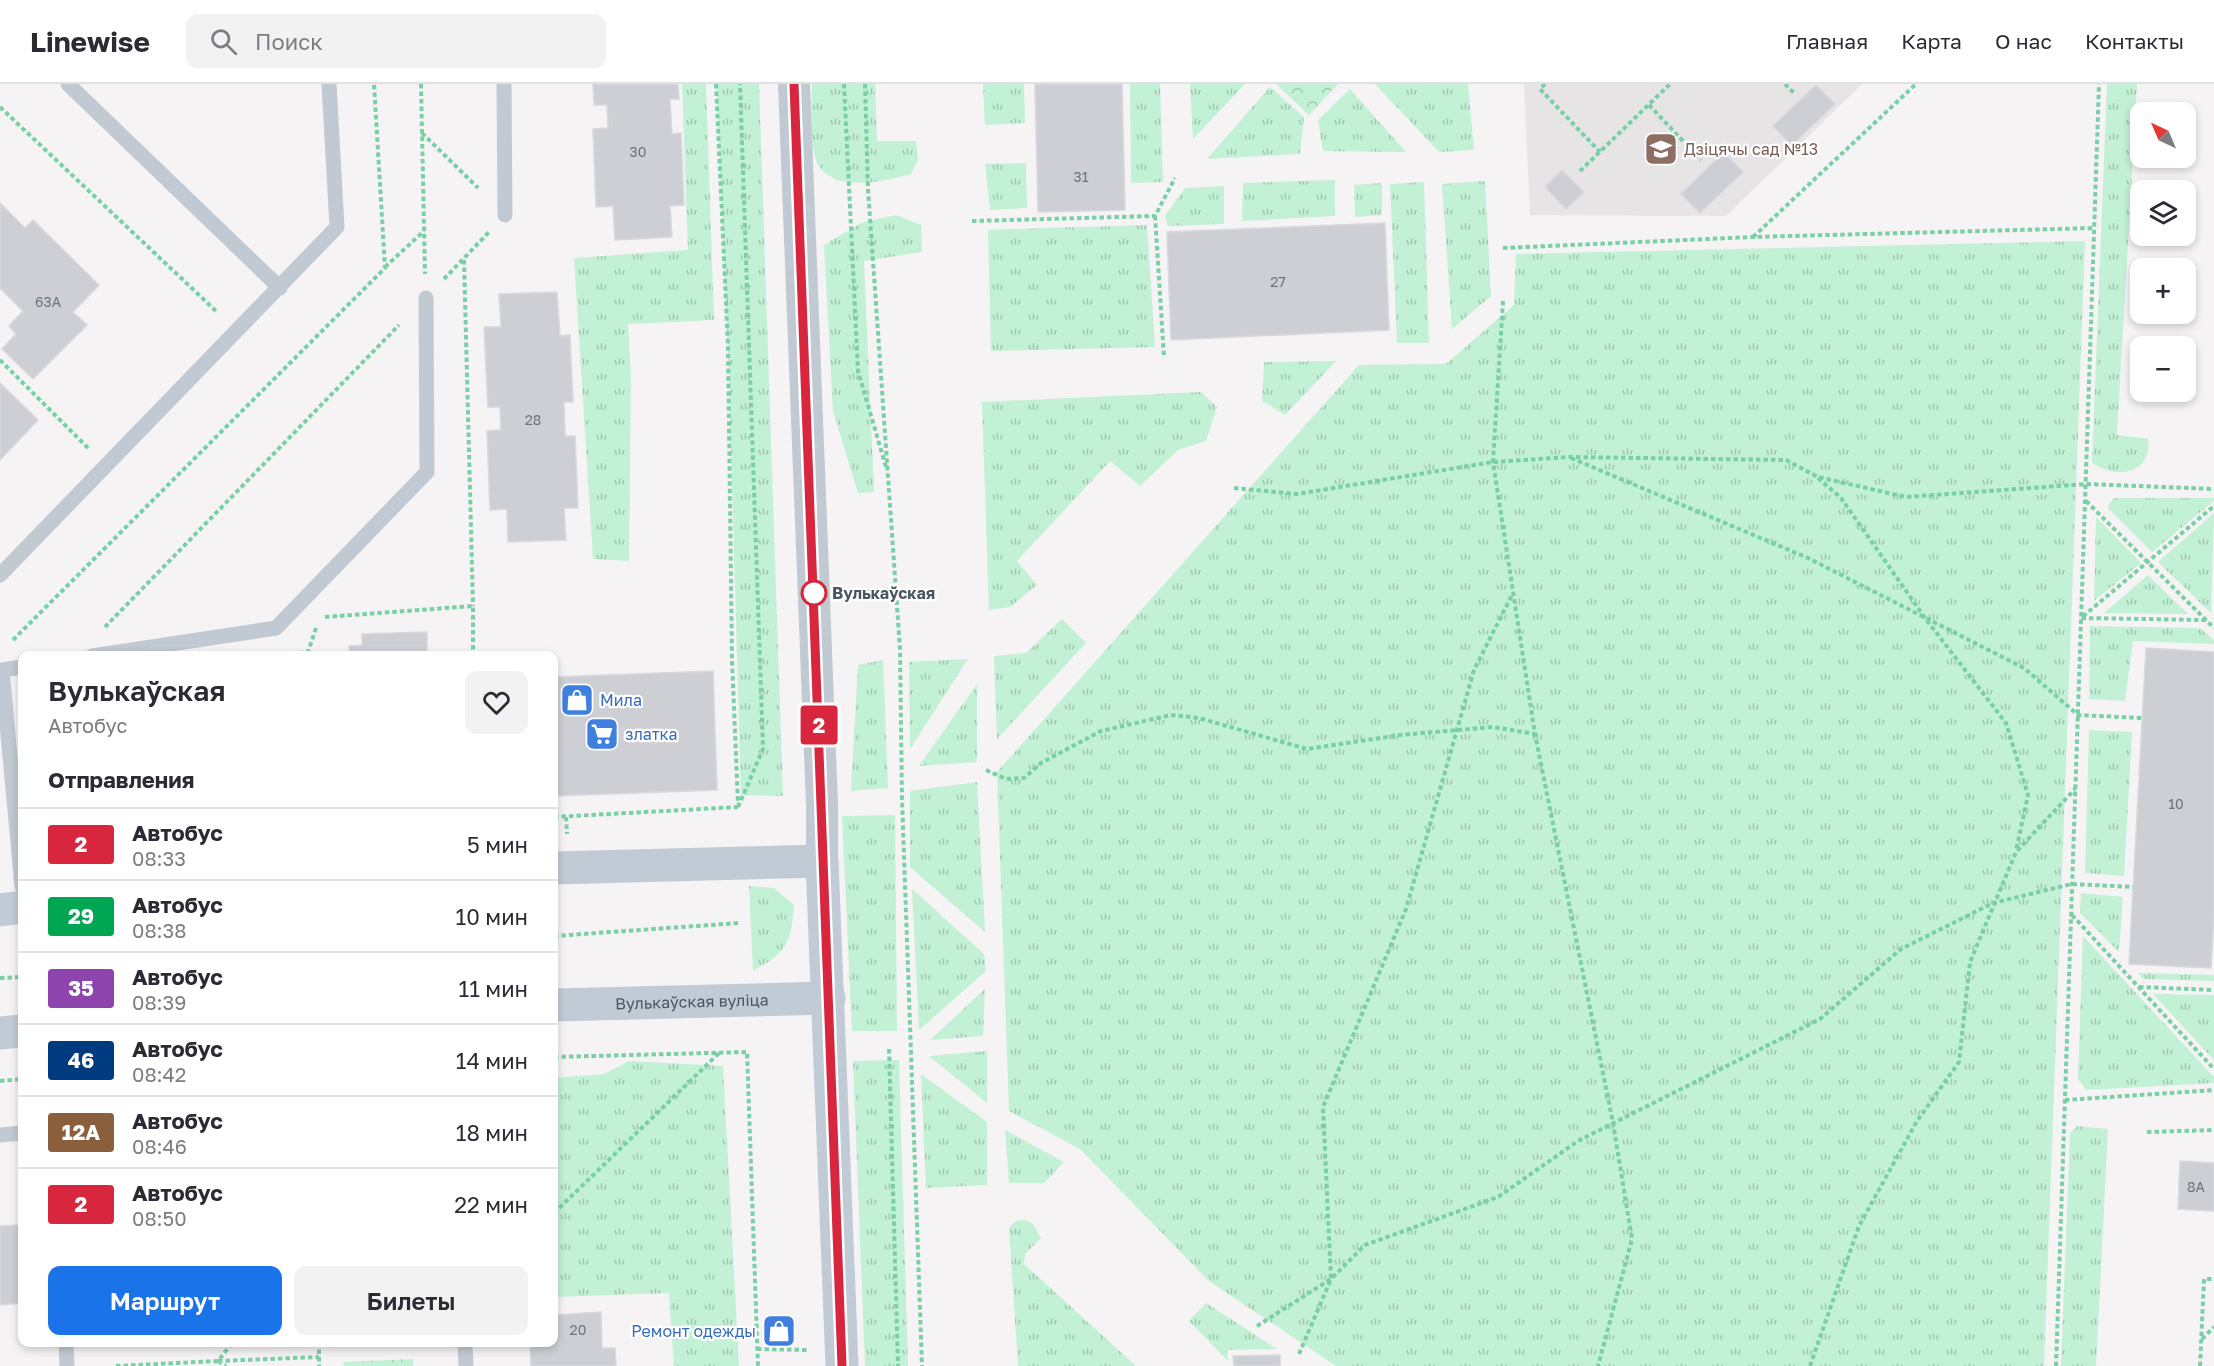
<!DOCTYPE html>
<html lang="ru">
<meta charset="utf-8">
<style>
:root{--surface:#fff;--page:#f2f2f3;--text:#2b2b33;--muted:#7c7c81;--line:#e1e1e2;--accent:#1a73e8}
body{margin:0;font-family:"Golos Text",sans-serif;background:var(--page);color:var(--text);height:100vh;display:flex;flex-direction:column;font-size:22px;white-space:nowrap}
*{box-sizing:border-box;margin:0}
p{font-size:20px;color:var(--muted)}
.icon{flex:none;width:33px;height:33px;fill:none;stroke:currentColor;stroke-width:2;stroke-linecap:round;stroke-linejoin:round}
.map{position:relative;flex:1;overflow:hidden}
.sheet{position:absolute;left:18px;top:567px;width:540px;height:696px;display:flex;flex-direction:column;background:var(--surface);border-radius:12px;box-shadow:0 3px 9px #0003}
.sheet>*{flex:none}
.badge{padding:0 12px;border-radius:4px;font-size:21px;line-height:39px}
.needle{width:39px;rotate:316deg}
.tools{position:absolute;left:2130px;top:18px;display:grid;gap:12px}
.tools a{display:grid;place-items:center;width:66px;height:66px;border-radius:12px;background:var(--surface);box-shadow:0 3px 9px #0003;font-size:30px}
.map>.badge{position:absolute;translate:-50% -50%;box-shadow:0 0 0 3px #fff}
h2{padding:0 30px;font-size:22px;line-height:54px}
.round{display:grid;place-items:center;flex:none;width:63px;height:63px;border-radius:12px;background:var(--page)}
.summary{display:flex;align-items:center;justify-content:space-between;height:102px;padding:0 30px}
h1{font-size:28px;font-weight:600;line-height:45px}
.primary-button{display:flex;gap:12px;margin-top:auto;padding:12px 30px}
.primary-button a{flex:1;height:69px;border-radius:12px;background:var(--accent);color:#fff;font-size:24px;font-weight:600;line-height:69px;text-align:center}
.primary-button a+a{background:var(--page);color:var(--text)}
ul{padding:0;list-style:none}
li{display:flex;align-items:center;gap:18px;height:72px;padding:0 30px;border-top:2px solid var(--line)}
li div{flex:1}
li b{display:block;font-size:22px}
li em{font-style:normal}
li .badge{min-width:66px;font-weight:700;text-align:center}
header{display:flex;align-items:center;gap:36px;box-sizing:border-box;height:84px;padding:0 30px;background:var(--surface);border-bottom:2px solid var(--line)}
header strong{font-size:28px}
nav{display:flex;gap:33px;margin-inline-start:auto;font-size:21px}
.search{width:420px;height:54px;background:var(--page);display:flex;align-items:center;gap:15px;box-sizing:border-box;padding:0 21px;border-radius:12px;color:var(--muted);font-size:22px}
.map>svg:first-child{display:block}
</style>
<header>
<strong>Linewise</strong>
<div class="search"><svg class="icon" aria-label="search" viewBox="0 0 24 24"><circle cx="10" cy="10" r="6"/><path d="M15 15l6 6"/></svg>Поиск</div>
<nav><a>Главная</a><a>Карта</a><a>О нас</a><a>Контакты</a></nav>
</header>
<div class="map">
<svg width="2214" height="1282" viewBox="0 0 2214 1282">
<defs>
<pattern id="grass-tufts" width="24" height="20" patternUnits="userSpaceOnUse" patternTransform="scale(1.5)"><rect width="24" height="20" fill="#c3f1d5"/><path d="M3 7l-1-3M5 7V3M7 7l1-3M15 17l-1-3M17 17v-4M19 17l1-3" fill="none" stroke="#a0c6b0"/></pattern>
<pattern id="park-crowns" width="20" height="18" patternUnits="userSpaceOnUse" patternTransform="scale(1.5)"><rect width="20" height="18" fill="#c3f1d5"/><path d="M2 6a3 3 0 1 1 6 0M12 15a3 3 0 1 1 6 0" fill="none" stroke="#a0c6b0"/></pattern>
</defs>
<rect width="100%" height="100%" fill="#f5f3f3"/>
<path fill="#e6e4e5" d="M 1524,0 L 1862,0 L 1726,132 L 1530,131 Z"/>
<path fill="url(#grass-tufts)" d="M 682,0 L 706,0 L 714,236 L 628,240 L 631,291 L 629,477 L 593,475 L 574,174 L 688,166 Z
M 716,0 L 759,0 L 783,712 L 741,711 L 728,262 Z
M 812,0 L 875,0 L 877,57 L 916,57 L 918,75 L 911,90 C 886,97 837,109 819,82 C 808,65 812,21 812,0 Z
M 983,0 L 1024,0 L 1025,39 L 985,41 Z
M 1130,0 L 1160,0 L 1163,98 L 1131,99 Z
M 1190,0 L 1245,0 L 1193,55 Z
M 1375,0 L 1468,0 L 1474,66 L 1439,68 Z
M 2107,0 L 2137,0 L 2117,351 L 2148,355 C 2152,390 2117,396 2092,379 Z
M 1270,3 L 1304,33 L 1300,70 L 1207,75 Z
M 1350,5 L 1406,68 L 1323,67 L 1318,36 Z
M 1026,79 L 1027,124 L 990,126 L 985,80 Z
M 1335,96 L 1335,132 L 1242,137 L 1243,99 Z
M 1485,97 L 1491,212 L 1452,245 L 1442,100 Z
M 1424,98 L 1429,259 L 1397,259 L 1390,100 Z
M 1382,99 L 1382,131 L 1355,133 L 1354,101 Z
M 1224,102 L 1224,140 L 1168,142 L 1165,132 L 1185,104 Z
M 896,131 L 921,141 L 922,168 L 864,177 L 874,408 L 858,409 L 833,327 L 824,161 L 863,138 Z
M 1147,141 L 1155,263 L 991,267 L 988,146 Z
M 2085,157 L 2044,1282 L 1336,1282 L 1209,1197 L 1080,1065 L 1009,1027 L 997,688 L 1359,281 L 1446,280 L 1514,221 L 1516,170 Z
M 1336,277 L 1285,331 L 1262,317 L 1264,278 Z
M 1201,308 L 1217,323 L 1206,357 L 1178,366 L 1140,402 L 1110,377 L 1017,477 L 1037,501 L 1010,523 L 989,526 L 982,318 Z
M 2114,414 L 2214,414 L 2214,417 L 2152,468 L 2107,423 Z
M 2214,429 L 2211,529 L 2158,478 Z
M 2096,433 L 2141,479 L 2094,517 Z
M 2148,491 L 2188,530 L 2104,529 Z
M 1062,535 L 1086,559 L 997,655 L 994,572 L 1026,569 Z
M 2090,542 L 2200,544 L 2214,556 L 2214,560 L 2133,557 L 2125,617 L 2089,615 Z
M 968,575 L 910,665 L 909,578 Z
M 883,576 L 888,704 L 851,707 L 858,581 Z
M 977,600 L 977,678 L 919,682 Z
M 2089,646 L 2132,648 L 2124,792 L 2085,789 Z
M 977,698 L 985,848 L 910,783 L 910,707 Z
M 895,731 L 897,947 L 852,947 L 842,732 Z
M 749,802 L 774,804 L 794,821 C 791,860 787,868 753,887 Z
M 912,805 L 984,870 L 986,887 L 919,946 Z
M 2081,809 L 2123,813 L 2119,868 L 2080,829 Z
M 2083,852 L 2214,993 L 2214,999 L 2086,1006 L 2078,995 Z
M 2138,889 L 2214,891 L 2214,897 L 2143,895 Z
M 985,905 L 983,952 L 930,956 Z
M 2153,910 L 2214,911 L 2214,976 Z
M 987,967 L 987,1019 L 929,972 Z
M 899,976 L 908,1282 L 865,1282 L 853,977 Z
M 629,977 L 723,982 L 739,1282 L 674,1282 L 669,1209 L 554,1213 L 554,994 L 604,990 Z
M 921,990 L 987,1038 L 987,1101 L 926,1104 Z
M 2077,1042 L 2108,1045 L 2096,1282 L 2061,1282 L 2070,1049 Z
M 1005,1046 L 1064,1078 L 1044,1099 L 1009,1099 Z
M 1025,1136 L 1033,1140 L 1041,1154 L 1025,1170 L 1024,1180 L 1136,1282 L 1018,1282 L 1009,1144 L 1016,1137 Z
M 1206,1219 L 1277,1265 L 1227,1266 L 1228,1277 L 1189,1237 Z"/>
<path fill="url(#park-crowns)" d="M 1276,0 L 1338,0 L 1309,31 Z
M 413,1275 L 413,1282 L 344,1282 L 343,1278 Z"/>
<path fill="#cdcfd5" stroke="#d7d9de" stroke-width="1.5" d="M 593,0 L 678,0 L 679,15 L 670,15 L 672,50 L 681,49 L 684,121 L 670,122 L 672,153 L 615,156 L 613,122 L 596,123 L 593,45 L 608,44 L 607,21 L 594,21 Z
M 1035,0 L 1122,0 L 1125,126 L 1038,128 Z
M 1816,1 L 1835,20 L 1792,61 L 1773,42 Z
M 1724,68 L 1743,88 L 1700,129 L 1681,110 Z
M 1562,86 L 1584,108 L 1566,125 L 1545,103 Z
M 0,119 L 25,144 L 33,136 L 99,201 L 73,228 L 87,241 L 33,295 L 2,265 L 16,250 L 9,242 L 23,227 L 0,204 Z
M 1385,139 L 1389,246 L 1171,256 L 1167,148 Z
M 557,208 L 560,252 L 570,251 L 573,318 L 564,318 L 565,352 L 575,352 L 578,424 L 564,424 L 566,456 L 508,458 L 507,425 L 490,426 L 487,347 L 501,346 L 500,323 L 488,323 L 484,243 L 501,243 L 499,210 Z
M 0,299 L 38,336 L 0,376 Z
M 427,548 L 427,571 L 438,572 L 350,572 L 349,562 L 362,561 L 362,550 Z
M 2146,564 L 2214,568 L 2214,832 L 2211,884 L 2129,880 Z
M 713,587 L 717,706 L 554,712 L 554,593 Z
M 2180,1077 L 2214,1079 L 2214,1127 L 2178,1125 Z
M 19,1141 L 22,1219 L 0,1221 L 0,1142 Z
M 601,1228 L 602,1264 L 615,1264 L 616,1282 L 531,1282 L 530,1260 L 554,1258 L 554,1231 Z
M 1280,1271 L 1280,1282 L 1234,1282 L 1233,1272 Z"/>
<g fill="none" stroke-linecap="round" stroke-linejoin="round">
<path stroke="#7ad0a6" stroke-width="4" stroke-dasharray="4.5 3" stroke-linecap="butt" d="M 421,0 L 425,190
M 716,0 L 728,262 L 732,576 L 738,720
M 844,0 L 858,287 L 886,383
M 865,0 L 868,105 L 900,565 L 902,715 L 922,1282
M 1545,0 L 1540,5 L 1600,68
M 1785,0 L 1795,10
M 1649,21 L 1701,76
M 0,23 L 217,228
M 422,49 L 478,104
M 1580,87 L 1670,0
M 1155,132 L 1164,273
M 972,137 L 1155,132 L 1175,94
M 1753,153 L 1916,0
M 1503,164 L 1753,153 L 2094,144
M 464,176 L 473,522
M 385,183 L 424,147
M 444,195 L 489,148
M 1503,217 L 1493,378 L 1535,650 L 1613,1039 L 1632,1155 L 1598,1282
M 0,276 L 88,364
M 1571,374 L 1808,474 L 2024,584 L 2078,631 L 2142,634
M 1818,394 L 1841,414 L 1925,534 L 2006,639 L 2028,711 L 2016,767
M 1234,404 L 1297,410 L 1493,378 L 1569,373 L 1786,376 L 1818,393 L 1906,413 L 2086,400 L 2214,405
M 2086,417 L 2214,544
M 846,510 L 896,505
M 325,533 L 473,522 L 473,572
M 2206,536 L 2081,534 L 2214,422
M 105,543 L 399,241
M 13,556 L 385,184 L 374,0
M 284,571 L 308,568 L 317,541
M 986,686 L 1006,695 L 1024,694 L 1041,679 L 1101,647 L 1171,631 L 1199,634 L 1307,665 L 1400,651 L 1493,643 L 1535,650
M 738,723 L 763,665 L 740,0
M 554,733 L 738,723
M 566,733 L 567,750
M 2072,831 L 2214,985
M 554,852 L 739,839
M 0,894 L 22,893
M 2139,903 L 2214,906
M 889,965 L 898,1282
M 554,973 L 747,968 L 758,1282
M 0,997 L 22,995
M 2065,1016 L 2214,1006
M 2147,1048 L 2214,1046
M 554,1129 L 719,969
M 1257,1242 L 1331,1195 L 1365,1161 L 1498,1113 L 1578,1057 L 1820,935 L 1901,865 L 1993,819 L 2072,800 L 2133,803
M 2202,1255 L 2214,1243
M 319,1258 L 319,1282
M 757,1265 L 807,1266
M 1299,1270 L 1331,1195 L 1323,1023 L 1406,825 L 1474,586 L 1513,509
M 218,1277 L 319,1273
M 218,1277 L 226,1282
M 116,1282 L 218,1277 L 233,1258
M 1810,1282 L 1859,1142 L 1917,1037 L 1959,978 L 1970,878 L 2016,768 L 2075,705
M 2056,1282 L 2099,0
M 2200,1282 L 2204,1195 L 2214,1195"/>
<path stroke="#c1cad2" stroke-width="15" d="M 68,0 L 280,204
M 504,0 L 505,131
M 0,491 L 337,143 L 329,0
M 92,572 L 276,544 L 427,388 L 426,214
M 22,583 L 2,586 L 22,802
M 0,1051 L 22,1049
M 66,1258 L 67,1282
M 465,1258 L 466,1282"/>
<path stroke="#c1cad2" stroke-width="32" d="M 794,0 L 822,721 L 822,777"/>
<g stroke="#c1cbd6" stroke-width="33">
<path d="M 554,784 L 822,777 L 842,1282"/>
<path d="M 0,826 L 22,823"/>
<path id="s1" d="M 554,921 L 829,914"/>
<path d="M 0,949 L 22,947"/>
</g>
</g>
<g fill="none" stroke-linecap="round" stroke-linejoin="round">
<g stroke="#fff" stroke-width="14">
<path id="line" d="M 794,0 L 842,1282"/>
</g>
<use href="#line" stroke="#d7263d" stroke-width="9"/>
</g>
<defs>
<g id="school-square" transform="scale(1.725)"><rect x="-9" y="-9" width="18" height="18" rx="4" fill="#8d6e63" stroke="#fff"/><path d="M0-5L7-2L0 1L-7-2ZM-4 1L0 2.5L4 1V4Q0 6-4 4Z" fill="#fff"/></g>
<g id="shop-square" transform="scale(1.725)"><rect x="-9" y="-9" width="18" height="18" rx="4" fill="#3f7fe0" stroke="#fff"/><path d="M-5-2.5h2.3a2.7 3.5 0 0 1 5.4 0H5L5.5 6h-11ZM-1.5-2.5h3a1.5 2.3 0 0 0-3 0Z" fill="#fff"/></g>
<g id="supermarket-square" transform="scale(1.725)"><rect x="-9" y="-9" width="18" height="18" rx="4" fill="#3f7fe0" stroke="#fff"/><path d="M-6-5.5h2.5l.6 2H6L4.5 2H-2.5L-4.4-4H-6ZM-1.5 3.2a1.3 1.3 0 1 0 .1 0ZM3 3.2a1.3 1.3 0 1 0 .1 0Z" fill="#fff"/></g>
</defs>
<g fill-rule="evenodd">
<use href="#school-square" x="1661" y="65"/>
<use href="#shop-square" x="577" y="616"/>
<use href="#supermarket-square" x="602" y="650"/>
<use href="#shop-square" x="779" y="1247"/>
</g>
<circle fill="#fff" stroke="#d7263d" stroke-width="3" cx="814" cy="509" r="12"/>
<g text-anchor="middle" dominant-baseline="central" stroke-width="4.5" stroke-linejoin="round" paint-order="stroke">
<g font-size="14" fill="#6b747e">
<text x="638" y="67">30</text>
<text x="1081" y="92">31</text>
<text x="1278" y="197">27</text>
<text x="48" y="217">63А</text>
<text x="533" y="335">28</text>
<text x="2176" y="719">10</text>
<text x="2196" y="1102">8А</text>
<text x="578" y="1245">20</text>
</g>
<g font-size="16" fill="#785e54" stroke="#fff" text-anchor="start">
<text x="1684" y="65">Дзіцячы сад №13</text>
</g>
<g font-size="16" font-weight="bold" fill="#4a5661" stroke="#fff" text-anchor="start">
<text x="832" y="509">Вулькаўская</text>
</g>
<g font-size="16" fill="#366cbe" stroke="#fff" text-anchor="start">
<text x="600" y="616">Мила</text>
<text x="625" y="650">златка</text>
<text x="756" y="1247" text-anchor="end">Ремонт одежды</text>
</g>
<g font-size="16" fill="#4a5661" stroke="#fff">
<text stroke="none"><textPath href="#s1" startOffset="138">Вулькаўская вуліца</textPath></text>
</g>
</g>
</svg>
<div class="tools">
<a><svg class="needle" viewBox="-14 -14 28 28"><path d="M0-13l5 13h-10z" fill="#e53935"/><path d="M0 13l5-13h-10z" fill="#7c7c81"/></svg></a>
<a><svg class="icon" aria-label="layers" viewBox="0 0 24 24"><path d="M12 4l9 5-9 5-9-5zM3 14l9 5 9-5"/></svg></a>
<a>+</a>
<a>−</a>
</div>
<b class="badge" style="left:819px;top:641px;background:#d7263d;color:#fff">2</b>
<section class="sheet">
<div class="summary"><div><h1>Вулькаўская</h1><p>Автобус</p></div><a class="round"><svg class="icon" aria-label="heart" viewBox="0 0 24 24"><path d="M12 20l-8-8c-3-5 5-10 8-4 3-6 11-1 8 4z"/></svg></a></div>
<h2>Отправления</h2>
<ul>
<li><span class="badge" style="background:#d7263d;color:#fff">2</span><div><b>Автобус</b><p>08:33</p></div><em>5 мин</em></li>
<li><span class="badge" style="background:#00a651;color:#fff">29</span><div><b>Автобус</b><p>08:38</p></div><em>10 мин</em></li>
<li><span class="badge" style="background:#8e44ad;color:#fff">35</span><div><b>Автобус</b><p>08:39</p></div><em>11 мин</em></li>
<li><span class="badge" style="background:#003b80;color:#fff">46</span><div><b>Автобус</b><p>08:42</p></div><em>14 мин</em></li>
<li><span class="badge" style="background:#8b5e3c;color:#fff">12А</span><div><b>Автобус</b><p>08:46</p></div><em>18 мин</em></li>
<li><span class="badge" style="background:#d7263d;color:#fff">2</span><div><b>Автобус</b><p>08:50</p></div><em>22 мин</em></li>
</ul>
<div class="primary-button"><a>Маршрут</a><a>Билеты</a></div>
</section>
</div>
